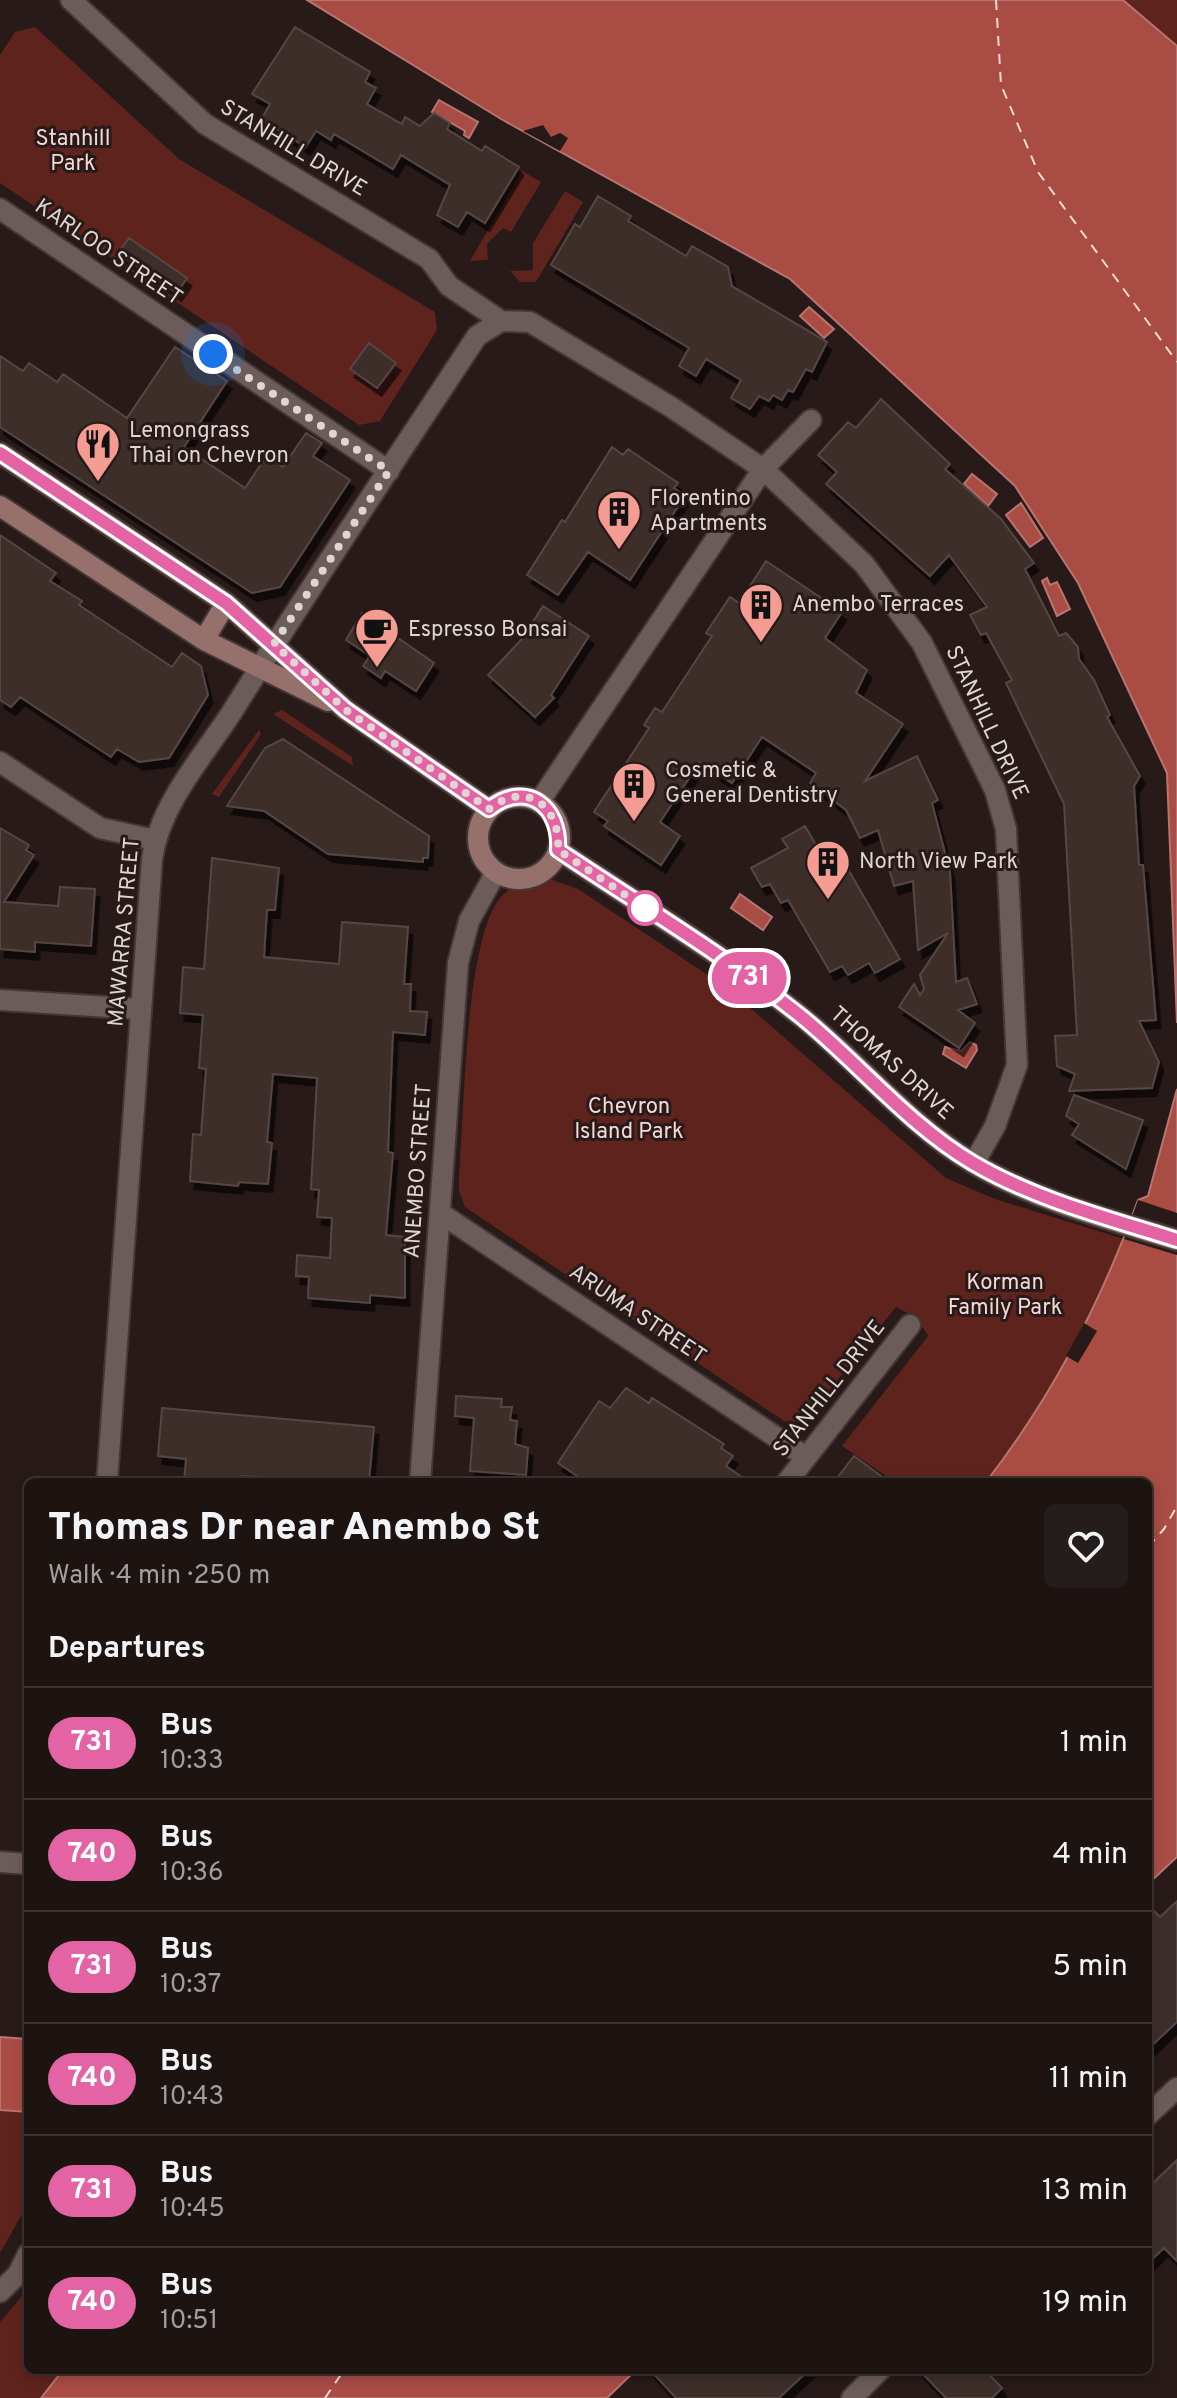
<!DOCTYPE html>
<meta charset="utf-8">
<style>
:root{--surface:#1d1412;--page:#251d1b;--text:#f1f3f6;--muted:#a09e9f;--line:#3b3332}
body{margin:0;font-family:Overpass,sans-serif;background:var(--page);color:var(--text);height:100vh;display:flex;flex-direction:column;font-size:30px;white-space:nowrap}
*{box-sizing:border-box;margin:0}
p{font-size:26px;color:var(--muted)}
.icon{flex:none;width:44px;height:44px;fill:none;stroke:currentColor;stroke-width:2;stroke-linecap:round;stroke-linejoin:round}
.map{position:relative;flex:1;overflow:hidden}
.side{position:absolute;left:24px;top:1478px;width:1128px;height:896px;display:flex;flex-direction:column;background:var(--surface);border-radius:12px;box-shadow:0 4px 12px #0003,0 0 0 2px var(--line)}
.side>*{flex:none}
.badge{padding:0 16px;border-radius:26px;font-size:28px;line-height:52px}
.you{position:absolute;width:40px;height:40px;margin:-20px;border:6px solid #fff;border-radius:50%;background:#1a73e8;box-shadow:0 0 0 12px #1a73e833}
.map>.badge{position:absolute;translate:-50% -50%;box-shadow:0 0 0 4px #fff}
h2{padding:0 24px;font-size:30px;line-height:72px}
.round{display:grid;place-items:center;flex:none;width:84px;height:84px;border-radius:12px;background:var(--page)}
.overview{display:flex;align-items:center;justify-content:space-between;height:136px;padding:0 24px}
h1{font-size:38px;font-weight:800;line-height:60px}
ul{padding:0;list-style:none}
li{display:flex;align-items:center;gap:24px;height:112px;padding:0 24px;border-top:2px solid var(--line)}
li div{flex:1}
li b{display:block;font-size:30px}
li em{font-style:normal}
li .badge{min-width:88px;font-weight:700;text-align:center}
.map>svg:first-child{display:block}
</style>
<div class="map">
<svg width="1177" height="2398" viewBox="0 0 1177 2398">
<defs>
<filter id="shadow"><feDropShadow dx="4.5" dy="8" stdDeviation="0" flood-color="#0009"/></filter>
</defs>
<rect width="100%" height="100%" fill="#271a18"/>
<path fill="#5f231e" d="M 1123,0 L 1177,0 L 1177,46 Z
M 35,27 L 179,159 L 435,312 L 437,330 L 380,421 L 359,425 L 0,183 L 0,55 L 15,32 Z
M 522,171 L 541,182 L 511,232 L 503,228 L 487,244 L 488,260 L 470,261 Z
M 565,191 L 583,202 L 536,282 L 520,282 L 510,271 L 533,270 L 533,243 Z
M 282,710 L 352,757 L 353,766 L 273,714 Z
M 259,730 L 261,734 L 219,797 L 212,794 Z
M 538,879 L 552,880 L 578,889 L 726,987 L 946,1178 L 995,1199 L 1124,1239 C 1097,1316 1037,1417 986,1482 L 895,1482 L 842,1446 L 928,1336 C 920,1321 912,1314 896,1307 L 808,1417 L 792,1423 L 784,1421 L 465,1207 L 459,1191 L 459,1178 C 464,1117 465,940 500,898 C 509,887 524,882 538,879 Z
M 0,2110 L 22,2111 L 28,2119 L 28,2204 L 0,2253 Z
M 28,2289 L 28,2370 L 63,2370 L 41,2398 L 0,2398 L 0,2322 Z"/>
<path fill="#a84c44" stroke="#b8756f" stroke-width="2" d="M 307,0 L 1123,0 L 1177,46 L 1177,1023 L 1167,773 L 1078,583 L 1015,486 L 790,279 L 501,119 Z
M 439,100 L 478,122 L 469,138 L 464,135 L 465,131 L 432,112 Z
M 809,307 L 834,329 L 824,338 L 800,316 Z
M 972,474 L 997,494 L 988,506 L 964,484 Z
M 1021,503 L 1043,538 L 1030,547 L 1006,515 Z
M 1047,578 L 1050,585 L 1057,582 L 1070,609 L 1057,616 L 1042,581 Z
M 740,894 L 772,917 L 763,930 L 731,908 Z
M 970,1042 L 976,1045 L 977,1050 L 966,1068 L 943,1054 L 945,1047 L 961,1051 Z
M 1177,1089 L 1177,1857 L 1148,1884 L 1148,1482 L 986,1482 C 1051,1398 1102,1300 1138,1200 L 1148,1196 Z
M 0,2037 L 28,2039 L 28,2112 L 0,2110 Z
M 63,2370 L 636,2370 L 607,2398 L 41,2398 Z"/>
<path fill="#271a18" d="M 543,125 L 551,137 L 560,133 L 568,138 L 560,151 L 523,131 Z
M 1138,1200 L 1177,1213 L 1177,1255 L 1124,1239 Z
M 1084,1323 L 1097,1331 L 1078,1363 L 1066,1356 Z"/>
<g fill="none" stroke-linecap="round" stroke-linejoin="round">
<path stroke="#f4d9d5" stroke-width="2" stroke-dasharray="10 8" stroke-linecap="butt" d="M 996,0 L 1001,85 L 1038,172 L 1177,362
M 1148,1547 L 1164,1529 L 1177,1506
M 325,2398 L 344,2370"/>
</g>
<path fill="#3c2d2b" stroke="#554644" stroke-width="2" filter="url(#shadow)" d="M 295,27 L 370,72 L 365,82 L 376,88 L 367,104 L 402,124 L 405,117 L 420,126 L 434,113 L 450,123 L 447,129 L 482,151 L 485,146 L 519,167 L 485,223 L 467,212 L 458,227 L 437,215 L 450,185 L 401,155 L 393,169 L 334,134 L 331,140 L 316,131 L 306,147 L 261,120 L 270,104 L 252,94 Z
M 598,196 L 631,216 L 628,221 L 686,256 L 692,246 L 728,267 L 732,286 L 827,342 L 812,372 L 806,369 L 793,392 L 788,390 L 782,400 L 773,395 L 769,401 L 759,396 L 750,409 L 731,398 L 741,380 L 706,359 L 696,376 L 679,366 L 689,348 L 551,265 L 575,224 L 580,227 Z
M 129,238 L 187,278 L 177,293 L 118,253 Z
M 369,343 L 396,363 L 377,388 L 350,369 Z
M 175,347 L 227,381 L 184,447 L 245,488 L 266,457 L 283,467 L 306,433 L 322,443 L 313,456 L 350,480 L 280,587 L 252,593 L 0,427 L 0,356 L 23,371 L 29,363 L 57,382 L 63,374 L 127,418 Z
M 881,399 L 950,464 L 945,469 L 1001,519 L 1034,563 L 1025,569 L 1057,632 L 1059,636 L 1066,633 L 1078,647 L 1079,659 L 1094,680 L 1110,715 L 1107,717 L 1140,776 L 1134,786 L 1139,865 L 1143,865 L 1156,1020 L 1139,1021 L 1159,1062 L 1152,1088 L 1069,1091 L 1075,1074 L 1057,1066 L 1055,1036 L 1077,1035 L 1064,804 L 1006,683 L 1012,680 L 986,633 L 981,635 L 970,615 L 987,607 L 949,555 L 930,576 L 826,484 L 837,472 L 818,455 L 848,422 L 856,428 Z
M 612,447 L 623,455 L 628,449 L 678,483 L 674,488 L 685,496 L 630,580 L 588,552 L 558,595 L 527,575 L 562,520 L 565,522 Z
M 0,535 L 56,573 L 50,581 L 82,601 L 79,605 L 172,667 L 182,653 L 201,666 L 208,695 L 169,758 L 139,762 L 117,749 L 111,757 L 20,697 L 11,707 L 0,700 Z
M 766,561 L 842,612 L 825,638 L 867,670 L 856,693 L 903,724 L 865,781 L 917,756 L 938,800 L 932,803 L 950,872 L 956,982 L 967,978 L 977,1004 L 958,1010 L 975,1023 L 959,1048 L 899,1007 L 914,984 L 920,995 L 924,989 L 920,975 L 948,933 L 918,950 L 913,881 L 894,886 L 878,830 L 860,838 L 846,810 L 810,783 L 816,773 L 762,737 L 732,783 L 700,762 L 660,822 L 680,836 L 661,865 L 604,826 L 608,821 L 594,812 L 649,728 L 644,725 L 655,708 L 662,712 L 712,636 L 706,633 L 730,597 L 739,603 Z
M 543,606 L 589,636 L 551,695 L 554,698 L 535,717 L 488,675 L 522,639 Z
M 362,613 L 434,663 L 416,691 L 385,671 L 381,678 L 363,666 L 370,656 L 346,640 Z
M 283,739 L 429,836 L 428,858 L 423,858 L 423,862 L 328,854 L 264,811 L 227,806 L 265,748 Z
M 805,826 L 820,852 L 834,845 L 900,959 L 875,973 L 869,963 L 848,975 L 842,966 L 830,972 L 788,900 L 781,903 L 770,884 L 762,887 L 751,868 L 788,848 L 782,839 Z
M 0,828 L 29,845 L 26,850 L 34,855 L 4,902 L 58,906 L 60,887 L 95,889 L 91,946 L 35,942 L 35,952 L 0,949 Z
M 212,858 L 279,868 L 275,910 L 267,910 L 264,957 L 339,964 L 342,922 L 408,927 L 404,984 L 411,984 L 410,1011 L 427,1012 L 425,1035 L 393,1032 L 388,1152 L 393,1153 L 386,1235 L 405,1237 L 405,1298 L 370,1295 L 370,1303 L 308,1298 L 309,1277 L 296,1276 L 297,1255 L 330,1258 L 332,1218 L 317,1217 L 319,1190 L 311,1189 L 317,1078 L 273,1074 L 267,1142 L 272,1143 L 268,1184 L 239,1182 L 238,1186 L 190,1181 L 193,1134 L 201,1135 L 206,1069 L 199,1068 L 203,1015 L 180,1013 L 183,967 L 204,969 Z
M 1074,1095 L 1143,1120 L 1126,1169 L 1072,1135 L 1079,1124 L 1066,1116 Z
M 626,1388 L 649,1403 L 652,1398 L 724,1444 L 721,1448 L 733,1456 L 726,1466 L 749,1482 L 586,1482 L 558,1463 L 599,1401 L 610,1408 Z
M 456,1396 L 502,1399 L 501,1407 L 512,1407 L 510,1420 L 517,1421 L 515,1444 L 528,1448 L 526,1475 L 470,1471 L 474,1418 L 455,1416 Z
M 162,1408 L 374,1427 L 369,1482 L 284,1482 L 284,1478 L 241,1476 L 240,1482 L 184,1482 L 186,1459 L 158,1456 Z
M 854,1456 L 889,1482 L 834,1482 Z
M 1177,1901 L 1177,2022 L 1148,2049 L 1148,1905 L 1160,1917 Z
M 1177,2160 L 1177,2261 L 1164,2248 L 1148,2263 L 1148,2188 Z
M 650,2370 L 809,2370 L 779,2398 L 676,2398 Z
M 919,2370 L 985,2370 L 1002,2388 L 992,2398 L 946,2398 Z"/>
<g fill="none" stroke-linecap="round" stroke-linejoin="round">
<g stroke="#423736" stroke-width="24">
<path id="minor" d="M 71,0 L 205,124 L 429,259 L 449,286 L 501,321
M 0,209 L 389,471
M 0,762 L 100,828 L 155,840
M 539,802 L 763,469 L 811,420
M 0,1000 L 140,1009
M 440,1213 L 806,1457
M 107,1482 L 152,859 C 160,804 202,758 232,712 C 311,585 395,461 477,336 L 501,321 L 530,322 L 671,407 L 763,469 L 864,564 L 922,643 L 995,790 L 1006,829 L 1017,1065 L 995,1126 L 974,1163
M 420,1482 L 458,963 L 469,921 L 496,872
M 787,1482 L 910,1325
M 0,1862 L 28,1864
M 1148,2115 L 1177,2088
M 0,2292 L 18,2274 L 28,2254
M 852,2398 L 880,2370"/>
</g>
<g stroke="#423736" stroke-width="24">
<path id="secondary" d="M 0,453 L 226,603 L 346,710 L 489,809
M 0,506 L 204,640 L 328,701
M 204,640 L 226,603
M478 838a41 41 0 1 1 82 0a41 41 0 1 1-82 0Z
M 558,850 C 640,905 726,956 803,1018 C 861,1065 909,1125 973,1163 C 1035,1200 1108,1219 1177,1240"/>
</g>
<use href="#minor" stroke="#6c5c59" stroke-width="20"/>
<use href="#secondary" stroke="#96706b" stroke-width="20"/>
</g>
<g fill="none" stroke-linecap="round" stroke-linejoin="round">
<g stroke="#fff" stroke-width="18">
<path id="line" d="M 0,453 L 226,603 L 346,710 L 489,809 C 527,779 561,807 558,850 C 640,905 726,956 803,1018 C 860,1065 909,1125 973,1163 C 1036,1200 1108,1218 1177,1240"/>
</g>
<use href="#line" stroke="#e463a4" stroke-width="12"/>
<path stroke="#dfd6d4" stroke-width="8" stroke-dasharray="0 14.4" d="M 213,354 L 389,471 L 274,644 L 346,710 L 489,809 C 527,779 561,807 558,850 L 651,912 L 645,908"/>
</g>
<defs>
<g id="restaurant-pin" transform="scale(2.3)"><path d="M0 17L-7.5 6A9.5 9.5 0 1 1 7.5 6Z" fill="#f59c92" stroke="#271a18"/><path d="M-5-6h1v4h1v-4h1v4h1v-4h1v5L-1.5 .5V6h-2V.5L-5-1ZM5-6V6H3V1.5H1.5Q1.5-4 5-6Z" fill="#111"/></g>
<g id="building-pin" transform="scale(2.3)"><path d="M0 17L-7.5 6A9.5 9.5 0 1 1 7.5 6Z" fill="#f59c92" stroke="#271a18"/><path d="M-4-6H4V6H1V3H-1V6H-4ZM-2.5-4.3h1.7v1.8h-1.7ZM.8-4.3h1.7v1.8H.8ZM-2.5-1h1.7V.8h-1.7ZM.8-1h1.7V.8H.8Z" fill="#111"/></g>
<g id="cafe-pin" transform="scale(2.3)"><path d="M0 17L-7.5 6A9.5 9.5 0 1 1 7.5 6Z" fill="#f59c92" stroke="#271a18"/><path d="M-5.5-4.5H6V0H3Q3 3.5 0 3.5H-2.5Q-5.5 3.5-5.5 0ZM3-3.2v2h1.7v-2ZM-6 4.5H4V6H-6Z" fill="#111"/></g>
</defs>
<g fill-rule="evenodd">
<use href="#restaurant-pin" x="98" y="444"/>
<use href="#building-pin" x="619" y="512"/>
<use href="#building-pin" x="761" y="605"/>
<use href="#cafe-pin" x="377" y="630"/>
<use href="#building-pin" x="634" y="784"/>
<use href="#building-pin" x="828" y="862"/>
</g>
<circle fill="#fff" stroke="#e463a4" stroke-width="4" cx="645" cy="908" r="16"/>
<g text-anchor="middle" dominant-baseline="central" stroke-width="6" stroke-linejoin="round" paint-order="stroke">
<g font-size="22" fill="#f3d8d5" stroke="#271a18">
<text x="73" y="139">Stanhill<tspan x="73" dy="25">Park</tspan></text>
<text x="629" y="1107">Chevron<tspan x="629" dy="25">Island Park</tspan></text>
<text x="1005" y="1283">Korman<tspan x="1005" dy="25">Family Park</tspan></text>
</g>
<g font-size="22" fill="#dfd6d4" stroke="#271a18">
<text transform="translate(293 149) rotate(31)">STANHILL DRIVE</text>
<text transform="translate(108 253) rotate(34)">KARLOO STREET</text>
<text transform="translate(986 723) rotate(65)">STANHILL DRIVE</text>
<text transform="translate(125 932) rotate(-85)">MAWARRA STREET</text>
<text transform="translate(891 1064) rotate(42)">THOMAS DRIVE</text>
<text transform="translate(419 1171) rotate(-86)">ANEMBO STREET</text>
<text transform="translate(637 1315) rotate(34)">ARUMA STREET</text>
<text transform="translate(830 1389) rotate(-52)">STANHILL DRIVE</text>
</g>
<g font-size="22" fill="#dfd6d4" stroke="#271a18" text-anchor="start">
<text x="129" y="431">Lemongrass<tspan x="129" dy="25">Thai on Chevron</tspan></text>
<text x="650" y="499">Florentino<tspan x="650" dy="25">Apartments</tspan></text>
<text x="792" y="605">Anembo Terraces</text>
<text x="408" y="630">Espresso Bonsai</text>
<text x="665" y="771">Cosmetic &amp;<tspan x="665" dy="25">General Dentistry</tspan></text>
<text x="859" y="862">North View Park</text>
</g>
</g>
</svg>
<div class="you" style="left:213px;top:354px"></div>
<b class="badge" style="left:749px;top:978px;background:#e463a4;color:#fff">731</b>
<section class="side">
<div class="overview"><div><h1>Thomas Dr near Anembo St</h1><p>Walk · 4 min · 250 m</p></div><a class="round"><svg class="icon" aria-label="heart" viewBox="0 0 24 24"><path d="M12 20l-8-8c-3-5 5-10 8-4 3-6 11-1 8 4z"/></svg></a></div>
<h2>Departures</h2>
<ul>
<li><span class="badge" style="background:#e463a4;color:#fff">731</span><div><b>Bus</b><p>10:33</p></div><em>1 min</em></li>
<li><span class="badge" style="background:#e463a4;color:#fff">740</span><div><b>Bus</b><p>10:36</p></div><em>4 min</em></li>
<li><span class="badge" style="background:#e463a4;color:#fff">731</span><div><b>Bus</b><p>10:37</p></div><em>5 min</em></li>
<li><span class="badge" style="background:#e463a4;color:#fff">740</span><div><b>Bus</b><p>10:43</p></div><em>11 min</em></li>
<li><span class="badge" style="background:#e463a4;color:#fff">731</span><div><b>Bus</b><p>10:45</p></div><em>13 min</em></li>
<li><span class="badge" style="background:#e463a4;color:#fff">740</span><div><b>Bus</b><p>10:51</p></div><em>19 min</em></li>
</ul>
</section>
</div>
